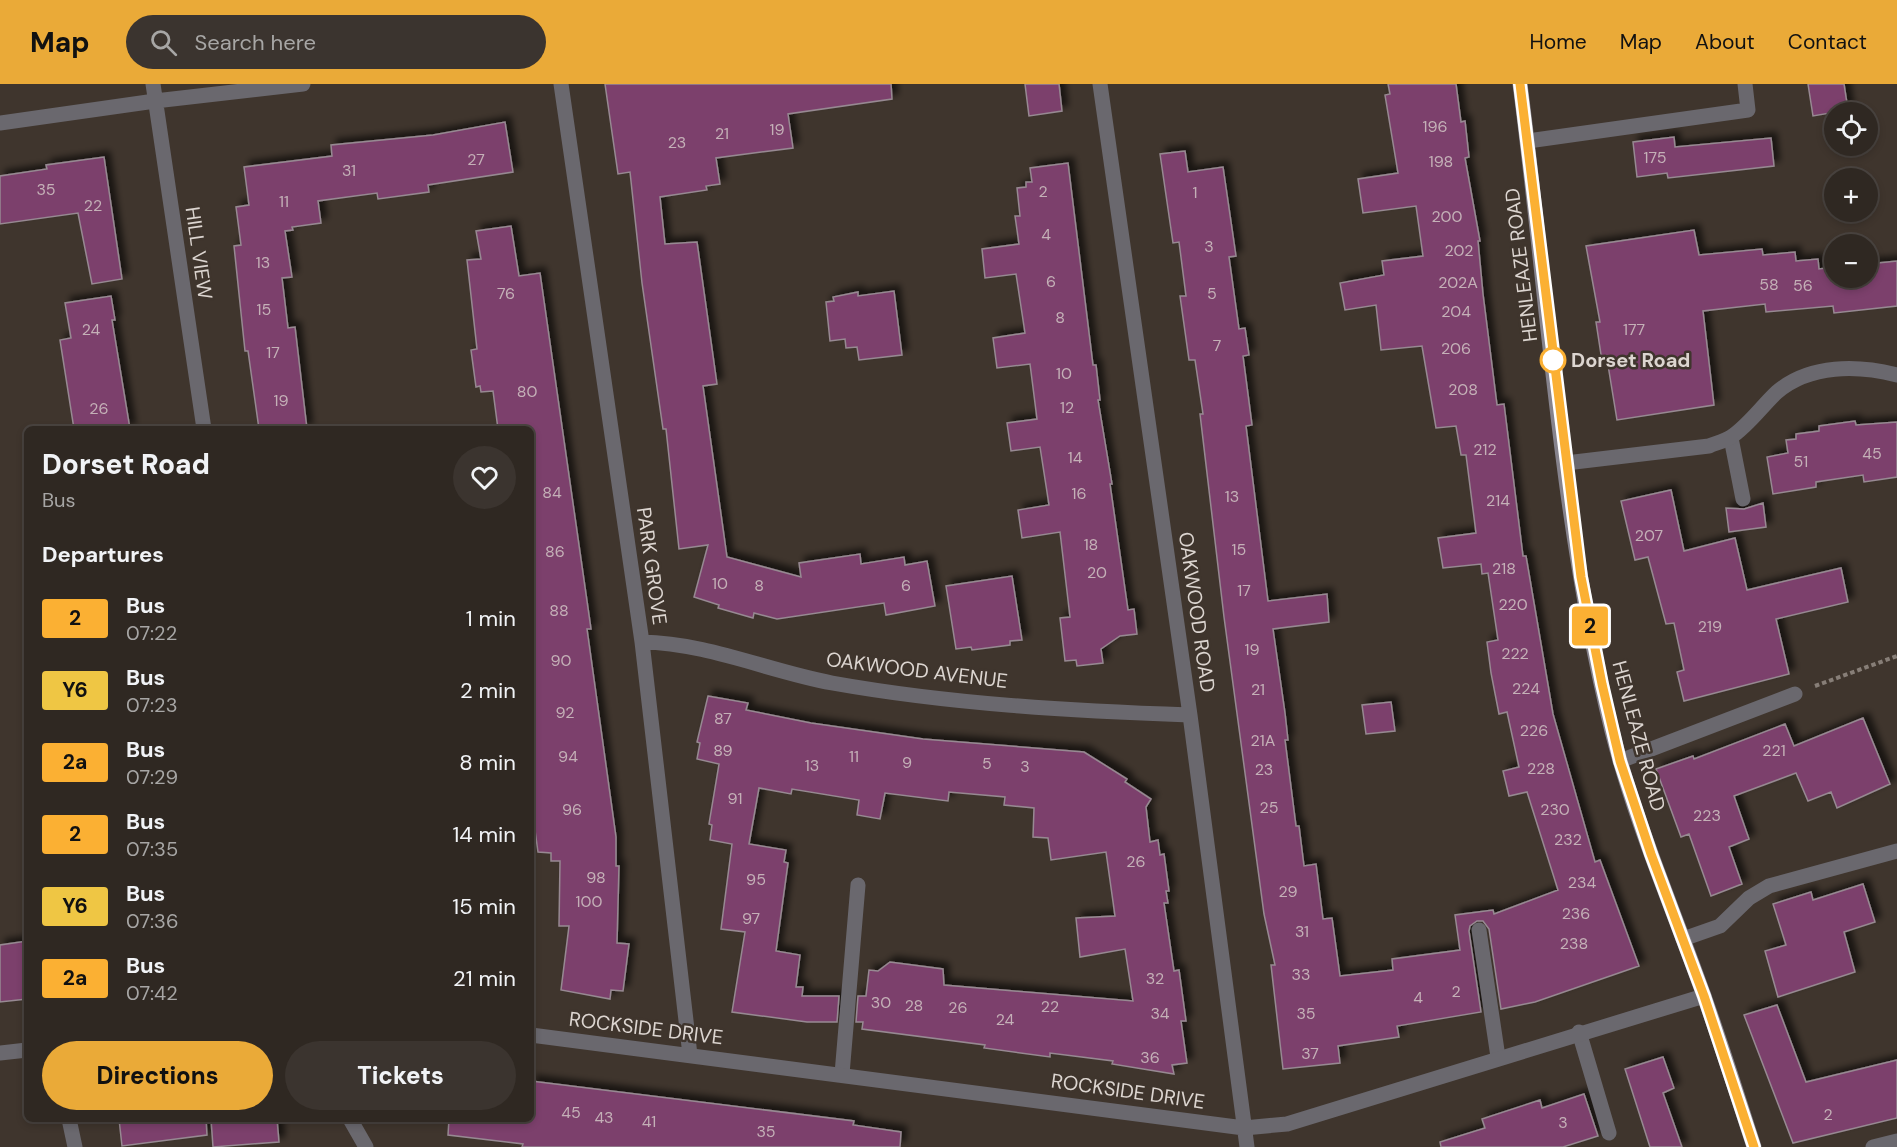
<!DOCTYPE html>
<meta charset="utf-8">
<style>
:root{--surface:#2f2822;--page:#3b342f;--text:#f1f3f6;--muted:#a7a6a5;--line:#4a4440;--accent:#eaaa38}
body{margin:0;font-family:"DM Sans",sans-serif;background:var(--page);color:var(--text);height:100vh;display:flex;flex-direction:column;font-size:22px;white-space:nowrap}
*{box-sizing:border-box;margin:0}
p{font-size:20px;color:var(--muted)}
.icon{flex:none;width:33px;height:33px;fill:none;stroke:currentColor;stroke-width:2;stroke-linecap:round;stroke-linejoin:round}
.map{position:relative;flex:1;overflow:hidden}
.sheet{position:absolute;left:24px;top:342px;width:510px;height:696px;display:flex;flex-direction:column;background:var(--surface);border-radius:9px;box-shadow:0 3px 9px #0003,0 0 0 2px var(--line)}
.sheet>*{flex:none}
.badge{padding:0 12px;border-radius:4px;font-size:21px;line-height:39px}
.fabs{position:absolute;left:1824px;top:18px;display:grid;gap:12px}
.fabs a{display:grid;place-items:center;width:54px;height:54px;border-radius:50%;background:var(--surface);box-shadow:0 3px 9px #0003,0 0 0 2px var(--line);font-size:30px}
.map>.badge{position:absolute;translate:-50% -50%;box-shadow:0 0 0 3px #fff}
h2{padding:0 18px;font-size:22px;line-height:54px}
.round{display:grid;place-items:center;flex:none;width:63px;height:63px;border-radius:32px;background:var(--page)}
.summary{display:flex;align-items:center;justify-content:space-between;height:102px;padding:0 18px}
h1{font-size:28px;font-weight:800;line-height:45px}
.action{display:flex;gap:12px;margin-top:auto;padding:12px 18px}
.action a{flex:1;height:69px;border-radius:36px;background:var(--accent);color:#111;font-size:24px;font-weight:800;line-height:69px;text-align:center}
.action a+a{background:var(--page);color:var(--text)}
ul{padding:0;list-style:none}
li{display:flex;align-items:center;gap:18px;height:72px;padding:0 18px}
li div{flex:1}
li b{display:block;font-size:22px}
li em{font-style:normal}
li .badge{min-width:66px;font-weight:700;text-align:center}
header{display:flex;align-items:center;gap:36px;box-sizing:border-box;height:84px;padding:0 30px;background:var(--accent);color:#111}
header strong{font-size:28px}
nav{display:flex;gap:33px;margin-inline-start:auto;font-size:21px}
.search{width:420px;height:54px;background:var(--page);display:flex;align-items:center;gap:15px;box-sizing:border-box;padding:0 21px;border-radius:33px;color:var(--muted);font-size:22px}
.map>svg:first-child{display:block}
</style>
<header>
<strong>Map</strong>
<div class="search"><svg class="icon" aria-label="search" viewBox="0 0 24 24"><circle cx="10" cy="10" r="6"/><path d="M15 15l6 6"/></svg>Search here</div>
<nav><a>Home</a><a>Map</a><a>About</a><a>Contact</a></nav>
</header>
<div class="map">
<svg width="1897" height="1063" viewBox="0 0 1897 1063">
<defs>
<filter id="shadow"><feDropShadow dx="5.5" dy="-5.5" stdDeviation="3" flood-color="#0009"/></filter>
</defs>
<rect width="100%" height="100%" fill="#3f352d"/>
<path fill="#7c416c" stroke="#978992" stroke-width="1.5" filter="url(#shadow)" d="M 605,0 L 891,0 L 892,15 L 788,30 L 793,64 L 716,74 L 720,100 L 706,102 L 707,106 L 660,113 L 665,160 L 697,158 L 717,300 L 703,302 L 727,473 L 801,493 L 799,479 L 860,470 L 861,480 L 904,473 L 905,481 L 927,477 L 935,522 L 886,531 L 884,519 L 777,535 L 754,529 L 753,534 L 718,524 L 719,521 L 694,513 L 708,461 L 679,465 L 666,345 L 663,345 L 642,199 L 630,88 L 618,90 Z
M 1025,0 L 1059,0 L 1062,27 L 1029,32 Z
M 1388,0 L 1456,0 L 1461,38 L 1465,37 L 1469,73 L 1465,74 L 1480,157 L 1478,157 L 1483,210 L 1497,321 L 1504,320 L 1523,472 L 1526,472 L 1553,630 L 1595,778 L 1600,776 L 1639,882 L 1535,918 L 1501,925 L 1489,845 L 1483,837 L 1477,837 L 1470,842 L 1469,847 L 1481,928 L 1397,942 L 1399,953 L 1338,962 L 1340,979 L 1283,985 L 1271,881 L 1275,881 L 1264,830 L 1224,533 L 1200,330 L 1203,330 L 1195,276 L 1189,276 L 1180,212 L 1186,212 L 1179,158 L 1173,159 L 1160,70 L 1185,67 L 1188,88 L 1223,83 L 1236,172 L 1229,173 L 1239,245 L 1245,244 L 1249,271 L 1243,272 L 1252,341 L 1246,342 L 1268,517 L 1327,510 L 1329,538 L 1273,545 L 1285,629 L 1288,656 L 1285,656 L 1296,742 L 1299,742 L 1304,782 L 1316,780 L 1323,835 L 1332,834 L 1340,892 L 1393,886 L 1392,875 L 1460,866 L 1455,831 L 1493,826 L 1494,830 L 1558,806 L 1527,708 L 1509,712 L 1503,687 L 1519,683 L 1507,628 L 1499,630 L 1491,589 L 1487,558 L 1498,556 L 1488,489 L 1482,490 L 1481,480 L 1443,484 L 1438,454 L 1476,449 L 1466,371 L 1461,371 L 1456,342 L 1436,344 L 1422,262 L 1381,266 L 1376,221 L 1345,226 L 1340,199 L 1384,191 L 1382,177 L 1423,172 L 1416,122 L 1363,129 L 1358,95 L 1398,89 L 1385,11 L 1390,10 Z
M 1808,0 L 1844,0 L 1848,26 L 1813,32 Z
M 505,38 L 513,88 L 428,101 L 429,108 L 378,115 L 377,109 L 318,117 L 321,139 L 292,143 L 293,146 L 285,147 L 292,193 L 282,194 L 288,244 L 295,243 L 307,345 L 259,345 L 248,267 L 245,267 L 234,162 L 241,161 L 236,123 L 249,121 L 244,83 L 332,72 L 331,61 L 433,51 Z
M 1674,53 L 1675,63 L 1771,54 L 1774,82 L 1668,94 L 1667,89 L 1637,93 L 1633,58 Z
M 104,73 L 122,195 L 92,200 L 78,129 L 0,140 L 0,92 L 47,85 L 46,81 Z
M 1068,79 L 1093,281 L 1096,281 L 1100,316 L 1098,316 L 1112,400 L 1110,400 L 1128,526 L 1134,525 L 1137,550 L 1120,552 L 1101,565 L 1103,579 L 1077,582 L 1076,576 L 1065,577 L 1060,534 L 1070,533 L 1060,448 L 1022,454 L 1018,426 L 1049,421 L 1040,363 L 1011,367 L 1007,339 L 1037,335 L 1030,280 L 997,284 L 993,254 L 1025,249 L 1016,190 L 985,194 L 982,165 L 1019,160 L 1015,132 L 1020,132 L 1017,104 L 1026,103 L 1026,98 L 1032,98 L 1030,84 Z
M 511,142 L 519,192 L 540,189 L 591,545 L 587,545 L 616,753 L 616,782 L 619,782 L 617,859 L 629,860 L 623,907 L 611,906 L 610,915 L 561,906 L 569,842 L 559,842 L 560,777 L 551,777 L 551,769 L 538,768 L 531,717 L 531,345 L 498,345 L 493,307 L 481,308 L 480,302 L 476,303 L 471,266 L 477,265 L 467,176 L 481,175 L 476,147 Z
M 1694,146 L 1699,171 L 1762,165 L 1763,171 L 1795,168 L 1796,177 L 1818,175 L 1819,185 L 1834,183 L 1834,194 L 1868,194 L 1868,180 L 1897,177 L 1897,222 L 1834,229 L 1833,222 L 1766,228 L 1765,220 L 1703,227 L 1714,321 L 1617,336 L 1607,275 L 1602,277 L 1596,238 L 1600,238 L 1586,162 Z
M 894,207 L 902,271 L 859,276 L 857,263 L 846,264 L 845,255 L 830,257 L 826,218 L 834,217 L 833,213 L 858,208 L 858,212 Z
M 111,212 L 115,236 L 112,236 L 130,345 L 74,345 L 60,256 L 71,254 L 65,219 Z
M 1855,337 L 1856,341 L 1897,338 L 1897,393 L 1864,398 L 1863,391 L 1816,398 L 1816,403 L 1773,410 L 1767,373 L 1788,369 L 1786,356 L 1796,355 L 1796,350 L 1819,347 L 1819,342 Z
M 1671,406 L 1684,467 L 1735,454 L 1747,506 L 1841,484 L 1848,518 L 1776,535 L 1789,590 L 1684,617 L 1677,588 L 1684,586 L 1674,539 L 1666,540 L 1648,473 L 1635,476 L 1621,417 Z
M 1763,419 L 1766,443 L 1729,448 L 1726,424 L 1744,425 Z
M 1012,492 L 1022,556 L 1010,557 L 1010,561 L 972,566 L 971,563 L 956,565 L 946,502 Z
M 708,612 L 748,619 L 746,626 L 811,639 L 923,655 L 1084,668 L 1127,695 L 1125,698 L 1151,715 L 1146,723 L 1150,758 L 1158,756 L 1160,771 L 1164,770 L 1169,807 L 1166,807 L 1168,819 L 1164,819 L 1174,887 L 1179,886 L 1186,937 L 1181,937 L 1187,979 L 1172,981 L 1174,990 L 1112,980 L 1113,977 L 1050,969 L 1050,973 L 984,964 L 985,961 L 862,945 L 863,938 L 856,938 L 858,912 L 866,912 L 869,886 L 878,887 L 890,878 L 943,885 L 944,901 L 1133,917 L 1125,865 L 1080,873 L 1076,834 L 1115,832 L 1106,768 L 1051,776 L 1048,754 L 1033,753 L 1034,724 L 1004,721 L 1005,713 L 949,708 L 948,717 L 885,709 L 880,735 L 857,731 L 859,716 L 792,705 L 791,710 L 759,704 L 749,760 L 786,766 L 784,778 L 788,779 L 776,867 L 800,871 L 796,903 L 803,903 L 802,912 L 839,912 L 837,938 L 807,938 L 732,928 L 745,848 L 721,845 L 732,760 L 710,756 L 712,741 L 709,740 L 719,680 L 697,675 L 700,659 L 697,658 Z
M 1391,618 L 1395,647 L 1366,650 L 1362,621 Z
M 1863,634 L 1890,700 L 1837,724 L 1831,708 L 1808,717 L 1796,689 L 1734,712 L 1749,755 L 1729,763 L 1742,800 L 1711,812 L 1689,750 L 1681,753 L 1656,685 L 1693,672 L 1694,675 L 1785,640 L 1794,662 Z
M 1863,800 L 1875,838 L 1844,848 L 1855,888 L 1778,913 L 1765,867 L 1786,861 L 1773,820 L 1811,808 L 1813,816 Z
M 27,857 L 27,915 L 0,918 L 0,861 Z
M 1777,921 L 1806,998 L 1897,976 L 1897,1034 L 1793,1059 L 1744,931 Z
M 1663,973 L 1674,1004 L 1663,1009 L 1682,1063 L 1650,1063 L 1625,985 Z
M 531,997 L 854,1037 L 853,1041 L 901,1048 L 900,1063 L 522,1063 L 523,1060 L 448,1051 L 449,1035 L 531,1035 Z
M 1584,1010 L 1598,1052 L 1563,1063 L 1441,1063 L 1440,1058 L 1485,1044 L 1482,1035 L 1540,1016 L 1542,1024 Z
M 119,1035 L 206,1035 L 207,1051 L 122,1062 Z
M 211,1035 L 277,1035 L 279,1058 L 213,1063 Z"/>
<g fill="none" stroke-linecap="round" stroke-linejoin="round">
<path stroke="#877e77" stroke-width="4" stroke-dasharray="4.5 3" stroke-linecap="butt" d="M 1815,602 L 1897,572"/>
<path stroke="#6a686e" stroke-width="15" d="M 1731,354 L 1743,415
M 1620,677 L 1795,610
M 1479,846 L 1498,973
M 1683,855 L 1720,842 L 1749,814 L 1769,802 L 1897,767
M 1579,948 L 1609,1049
M 842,990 L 858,801"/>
<path stroke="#6a686e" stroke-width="15" d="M 153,0 L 204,345
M 561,0 L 642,558 L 690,971
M 1100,0 L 1190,631 L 1247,1063
M 0,39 L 155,17 L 303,0
M 1528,57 L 1748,26 L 1745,0
M 1566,379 L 1709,362 C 1716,359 1725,357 1731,353 C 1748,342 1762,322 1777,308 C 1810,280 1858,281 1897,291
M 642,558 C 707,559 768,587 832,599 C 950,620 1071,627 1190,631
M 531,951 L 1244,1044 L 1287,1040 L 1704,912
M 0,969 L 27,966
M 69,1035 L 75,1063
M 350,1035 L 366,1063
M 1873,1063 L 1897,1057"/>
<path stroke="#86838d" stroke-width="15" d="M 1520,0 C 1548,215 1560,436 1612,647 C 1635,738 1673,824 1704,912 C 1722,962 1738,1013 1754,1063"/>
</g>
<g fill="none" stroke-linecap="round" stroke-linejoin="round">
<g stroke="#fff" stroke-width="14">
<path id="line" d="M 1520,0 L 1581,493 L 1602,600 L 1620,677 L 1651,770 L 1704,912 L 1754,1063"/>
</g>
<use href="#line" stroke="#fbb033" stroke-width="9"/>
</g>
<circle fill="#fff" stroke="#fbb033" stroke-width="3" cx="1553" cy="276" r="12"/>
<g text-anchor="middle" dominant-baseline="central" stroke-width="5" stroke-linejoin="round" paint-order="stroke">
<g font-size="16" fill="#c4b0b7">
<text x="1435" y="42">196</text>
<text x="777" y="45">19</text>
<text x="722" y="49">21</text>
<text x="677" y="58">23</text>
<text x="1655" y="73">175</text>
<text x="476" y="75">27</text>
<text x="1441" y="77">198</text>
<text x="349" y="86">31</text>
<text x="46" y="105">35</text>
<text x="1043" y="107">2</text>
<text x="1195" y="108">1</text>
<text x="284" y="117">11</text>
<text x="93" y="121">22</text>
<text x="1447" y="132">200</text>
<text x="1046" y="150">4</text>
<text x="1209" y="162">3</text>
<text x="1459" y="166">202</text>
<text x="263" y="178">13</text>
<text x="1051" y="197">6</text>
<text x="1458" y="198">202A</text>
<text x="1769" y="200">58</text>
<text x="1803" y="201">56</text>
<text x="506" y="209">76</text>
<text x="1212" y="209">5</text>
<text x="264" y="225">15</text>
<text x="1456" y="227">204</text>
<text x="1060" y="233">8</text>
<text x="91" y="245">24</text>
<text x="1634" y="245">177</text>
<text x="1217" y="261">7</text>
<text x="1456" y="264">206</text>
<text x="273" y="268">17</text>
<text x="1064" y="289">10</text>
<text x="1463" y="305">208</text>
<text x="527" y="307">80</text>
<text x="281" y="316">19</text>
<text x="1067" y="323">12</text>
<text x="99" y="324">26</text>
<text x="1485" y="365">212</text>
<text x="1872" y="369">45</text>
<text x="1075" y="373">14</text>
<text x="1801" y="377">51</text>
<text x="552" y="408">84</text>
<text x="1079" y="409">16</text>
<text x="1232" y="412">13</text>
<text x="1498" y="416">214</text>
<text x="1649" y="451">207</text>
<text x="1091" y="460">18</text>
<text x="1239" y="465">15</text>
<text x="555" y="467">86</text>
<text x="1504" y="484">218</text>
<text x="1097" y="488">20</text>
<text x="720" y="499">10</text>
<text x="759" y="501">8</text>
<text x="906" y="501">6</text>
<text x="1244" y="506">17</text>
<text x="1513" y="520">220</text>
<text x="559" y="526">88</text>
<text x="1710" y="542">219</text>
<text x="1252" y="565">19</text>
<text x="1515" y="569">222</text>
<text x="561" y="576">90</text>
<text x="1526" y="604">224</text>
<text x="1258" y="605">21</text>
<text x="565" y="628">92</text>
<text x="723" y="634">87</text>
<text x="1534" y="646">226</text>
<text x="1263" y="656">21A</text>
<text x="723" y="666">89</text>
<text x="1774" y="666">221</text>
<text x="568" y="672">94</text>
<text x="854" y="672">11</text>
<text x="907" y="678">9</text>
<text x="987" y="679">5</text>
<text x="812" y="681">13</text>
<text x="1025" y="682">3</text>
<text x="1541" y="684">228</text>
<text x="1264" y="685">23</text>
<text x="735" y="714">91</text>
<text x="1269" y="723">25</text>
<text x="572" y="725">96</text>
<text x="1555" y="725">230</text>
<text x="1707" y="731">223</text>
<text x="1568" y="755">232</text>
<text x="1136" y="777">26</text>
<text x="596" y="793">98</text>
<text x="756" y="795">95</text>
<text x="1582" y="798">234</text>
<text x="1288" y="807">29</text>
<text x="589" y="817">100</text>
<text x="1576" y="829">236</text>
<text x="751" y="834">97</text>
<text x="1302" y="847">31</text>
<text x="1574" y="859">238</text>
<text x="1301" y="890">33</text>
<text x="1155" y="894">32</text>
<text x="1456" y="907">2</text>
<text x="1418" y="913">4</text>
<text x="881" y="918">30</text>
<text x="914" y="921">28</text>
<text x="1050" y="922">22</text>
<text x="958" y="923">26</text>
<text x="1160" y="929">34</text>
<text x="1306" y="929">35</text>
<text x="1005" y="935">24</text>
<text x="1310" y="969">37</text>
<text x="1150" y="973">36</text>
<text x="571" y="1028">45</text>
<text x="1828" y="1030">2</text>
<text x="604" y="1033">43</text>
<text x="649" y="1037">41</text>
<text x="1563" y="1038">3</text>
<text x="766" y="1047">35</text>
</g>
<g font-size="20" fill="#dcd5d0" stroke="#3f352d">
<text transform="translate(199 169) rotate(82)">HILL VIEW</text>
<text transform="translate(1521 181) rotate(-97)">HENLEAZE ROAD</text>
<text transform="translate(652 482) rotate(82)">PARK GROVE</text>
<text transform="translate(1197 528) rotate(82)">OAKWOOD ROAD</text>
<text transform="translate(917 586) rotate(7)">OAKWOOD AVENUE</text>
<text transform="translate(1639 652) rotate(75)">HENLEAZE ROAD</text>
<text transform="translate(646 944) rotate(7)">ROCKSIDE DRIVE</text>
<text transform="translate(1128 1007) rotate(8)">ROCKSIDE DRIVE</text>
</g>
<g font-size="20" font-weight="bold" fill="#dcd5d0" stroke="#3f352d" text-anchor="start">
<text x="1571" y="276">Dorset Road</text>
</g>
</g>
</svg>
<div class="fabs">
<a><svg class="icon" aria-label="locate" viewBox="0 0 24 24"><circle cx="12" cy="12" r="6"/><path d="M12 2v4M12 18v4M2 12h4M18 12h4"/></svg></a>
<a>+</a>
<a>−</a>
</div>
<b class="badge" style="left:1590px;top:542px;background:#fbb033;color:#111">2</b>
<section class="sheet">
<div class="summary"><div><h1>Dorset Road</h1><p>Bus</p></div><a class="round"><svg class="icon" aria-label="heart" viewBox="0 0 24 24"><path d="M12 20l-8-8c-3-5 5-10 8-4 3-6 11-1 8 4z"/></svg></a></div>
<h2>Departures</h2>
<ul>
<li><span class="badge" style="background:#fbb033;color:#111">2</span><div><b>Bus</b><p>07:22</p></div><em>1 min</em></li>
<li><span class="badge" style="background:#efc644;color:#111">Y6</span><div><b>Bus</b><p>07:23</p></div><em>2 min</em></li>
<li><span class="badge" style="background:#fbb033;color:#111">2a</span><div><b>Bus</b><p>07:29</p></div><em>8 min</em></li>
<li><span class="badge" style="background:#fbb033;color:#111">2</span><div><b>Bus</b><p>07:35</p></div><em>14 min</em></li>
<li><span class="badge" style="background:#efc644;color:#111">Y6</span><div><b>Bus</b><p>07:36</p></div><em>15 min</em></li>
<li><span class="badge" style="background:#fbb033;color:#111">2a</span><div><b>Bus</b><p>07:42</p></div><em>21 min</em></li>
</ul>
<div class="action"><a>Directions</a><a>Tickets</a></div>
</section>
</div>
